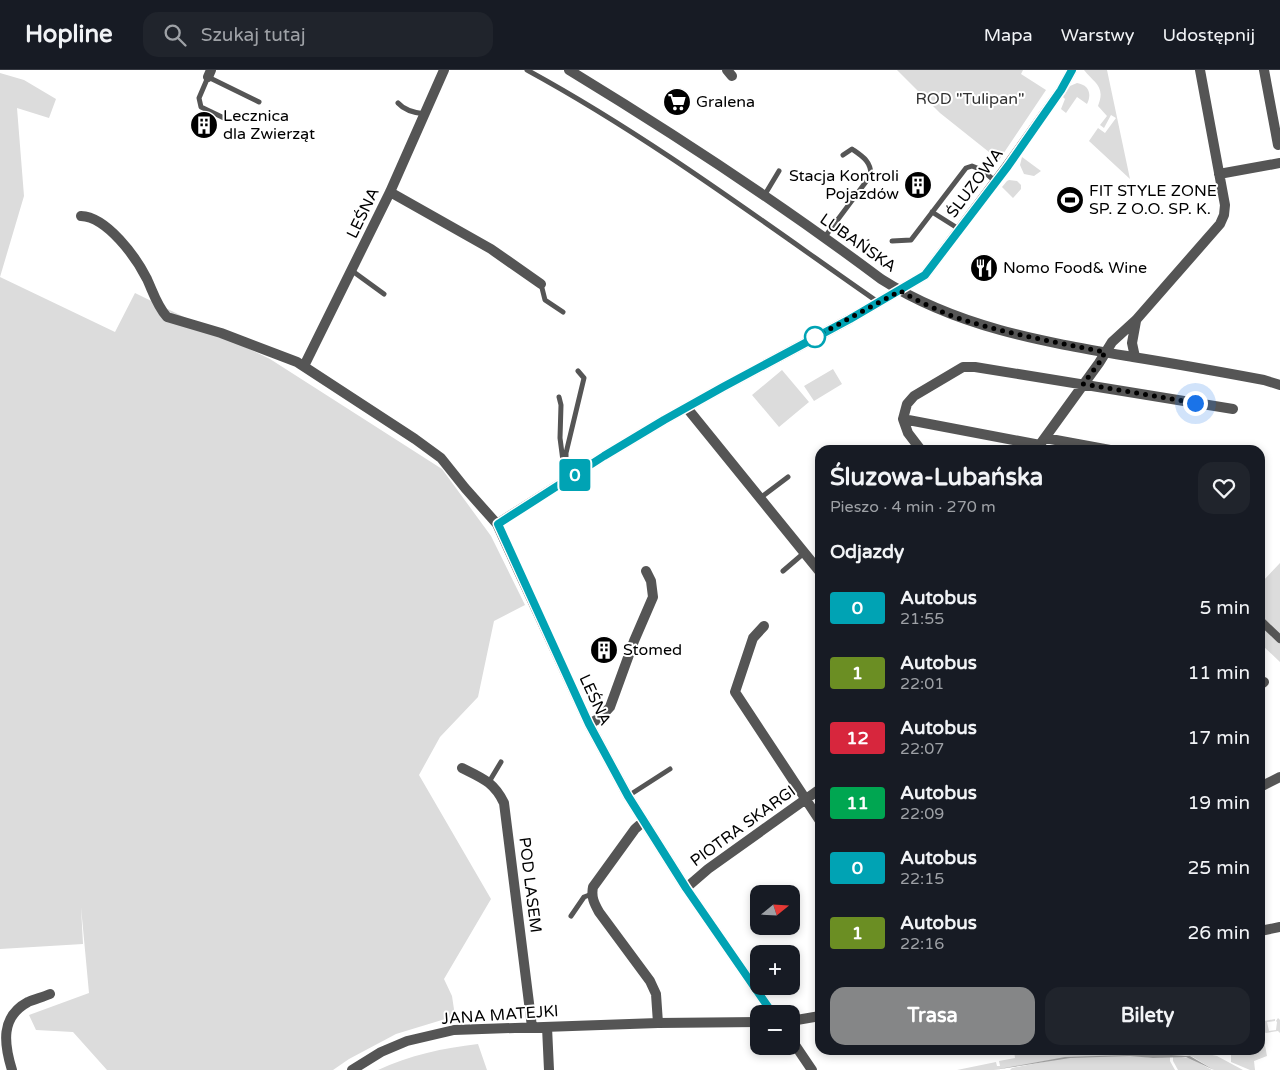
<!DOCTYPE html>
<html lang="pl">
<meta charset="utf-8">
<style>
:root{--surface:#171b24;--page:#20242c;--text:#f1f3f6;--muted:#9ea1a6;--line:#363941;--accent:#858687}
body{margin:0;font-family:"Varela Round",sans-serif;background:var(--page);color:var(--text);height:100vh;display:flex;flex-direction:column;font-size:19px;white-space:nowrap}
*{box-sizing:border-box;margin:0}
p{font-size:16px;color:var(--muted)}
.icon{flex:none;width:28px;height:28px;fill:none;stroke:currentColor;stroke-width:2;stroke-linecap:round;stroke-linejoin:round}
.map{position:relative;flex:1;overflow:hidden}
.side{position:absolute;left:815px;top:375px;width:450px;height:610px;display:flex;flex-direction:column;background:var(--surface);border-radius:15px;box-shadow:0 2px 8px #0003}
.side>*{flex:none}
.badge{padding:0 10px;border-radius:4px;font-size:18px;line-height:32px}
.needle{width:32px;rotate:72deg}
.buttons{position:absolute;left:750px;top:815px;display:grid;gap:10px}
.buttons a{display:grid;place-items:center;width:50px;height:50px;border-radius:10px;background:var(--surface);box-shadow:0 2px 8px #0003;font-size:25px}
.you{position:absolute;width:25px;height:25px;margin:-12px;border:4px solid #fff;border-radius:50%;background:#1a73e8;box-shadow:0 0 0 8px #1a73e833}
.map>.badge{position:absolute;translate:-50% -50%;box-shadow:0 0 0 2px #fff}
h2{padding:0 15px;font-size:19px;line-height:45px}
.round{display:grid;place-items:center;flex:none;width:52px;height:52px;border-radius:15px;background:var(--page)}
.headline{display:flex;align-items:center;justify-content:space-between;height:85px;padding:0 15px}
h1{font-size:24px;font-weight:800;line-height:38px}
.button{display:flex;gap:10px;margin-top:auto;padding:10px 15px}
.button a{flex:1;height:58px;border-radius:15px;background:var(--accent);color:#fff;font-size:20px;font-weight:800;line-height:58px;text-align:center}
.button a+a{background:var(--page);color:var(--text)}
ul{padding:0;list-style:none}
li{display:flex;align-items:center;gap:15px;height:65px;padding:0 15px}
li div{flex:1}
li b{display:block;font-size:19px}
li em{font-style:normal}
li .badge{min-width:55px;font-weight:700;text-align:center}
header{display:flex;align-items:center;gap:30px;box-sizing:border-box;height:70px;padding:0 25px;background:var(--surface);border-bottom:1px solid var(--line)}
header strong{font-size:24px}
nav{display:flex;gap:28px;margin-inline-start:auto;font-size:18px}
.search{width:350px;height:45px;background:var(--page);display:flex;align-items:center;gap:12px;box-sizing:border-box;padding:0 18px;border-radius:15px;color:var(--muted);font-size:19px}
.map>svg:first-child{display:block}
</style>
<header>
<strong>Hopline</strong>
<div class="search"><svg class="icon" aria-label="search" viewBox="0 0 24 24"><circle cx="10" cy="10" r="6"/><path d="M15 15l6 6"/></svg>Szukaj tutaj</div>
<nav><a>Mapa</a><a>Warstwy</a><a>Udostępnij</a></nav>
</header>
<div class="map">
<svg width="1280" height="1000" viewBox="0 0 1280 1000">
<rect width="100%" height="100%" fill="#fff"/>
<path fill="#dcdcdc" d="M 897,0 L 1023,0 L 1021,4 L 1046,20 L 999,90 L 940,43 Z
M 1084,0 L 1107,0 L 1130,109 L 1089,71 L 1098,58 L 1105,63 L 1116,48 L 1111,45 L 1104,58 L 1100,55 L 1107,46 L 1098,36 C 1106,16 1094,13 1084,0 Z
M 0,3 L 24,10 L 56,29 L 49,48 L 17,38 L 24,126 L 0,207 L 115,262 L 135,223 L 270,289 L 442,399 L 491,466 L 525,535 L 494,551 L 478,627 L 440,667 L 419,705 L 491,829 L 444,909 L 452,926 L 455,946 L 396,964 L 349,989 L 333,1000 L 107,1000 L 73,962 L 36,960 L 29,945 L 89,923 L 81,837 L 83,874 L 0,879 L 0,921 Z
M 1077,13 C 1089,15 1092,24 1087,34 L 1077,27 L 1066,43 L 1061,39 L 1065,29 L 1063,27 L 1070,16 Z
M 1022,87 L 1041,101 L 1034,106 L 1024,104 L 1020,95 Z
M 1009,110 L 1017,111 L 1021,115 L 1021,119 L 1013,128 L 1002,117 L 1007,111 Z
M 833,299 L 842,314 L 814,331 L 804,316 Z
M 782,300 L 809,332 L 779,357 L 752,325 Z
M 1280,493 L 1280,592 L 1260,573 L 1260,511 L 1262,512 Z
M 1260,948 L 1263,949 L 1264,951 L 1275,949 L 1275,951 L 1267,952 L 1269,961 L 1276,960 L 1277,952 L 1276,951 L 1278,948 L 1280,950 L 1280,963 L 1278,961 L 1266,963 L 1263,961 L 1260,962 Z
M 1260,964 L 1263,965 L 1267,986 L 1254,991 L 1255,1000 L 1250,1000 L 1231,992 L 1231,980 L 1260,980 Z
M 478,974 L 487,1000 L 378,1000 C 410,985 443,978 478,974 Z
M 1008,980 L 1111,980 L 1111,981 L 1189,980 L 1217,986 L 1243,1000 L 1214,1000 L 1193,987 L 1182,984 L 1153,984 L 1138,986 L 1153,988 L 1170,986 L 1170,991 L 1175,1000 L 1010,1000 L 1012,998 L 1069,987 L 994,1000 L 957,1000 L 996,992 L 997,996 L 1000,996 L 999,991 L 1015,988 L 1014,981 Z
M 1173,986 L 1190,988 L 1212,1000 L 1178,1000 L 1173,991 Z"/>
<path fill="#a3a3a3" d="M 1153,984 L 1190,986 L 1214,1000 L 1186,987 L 1153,988 L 1130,986 L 1070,988 L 994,1000 L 1065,987 L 1127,985 Z"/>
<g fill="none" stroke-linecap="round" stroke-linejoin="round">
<path stroke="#555" stroke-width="5" d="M 527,0 C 650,67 763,152 878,232
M 398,33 C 405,41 415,43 425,44
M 224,48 L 201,37 L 199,28 L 208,7 L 259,32
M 764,126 L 779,101
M 932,142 L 959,159
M 824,168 L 871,105 C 871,91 862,86 852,79 L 843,85
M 892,171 L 911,170 L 966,98 L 972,96 L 982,100 L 995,111
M 351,200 L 384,224
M 541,214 L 545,230 L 563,242
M 559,327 L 561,335 L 560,368 L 563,391
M 566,410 L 566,383 L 584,308 L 578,301
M 760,428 L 788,407
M 783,501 L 804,483
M 489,712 L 501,692
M 628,726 L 670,699
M 571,846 L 584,827 L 592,824"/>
<path stroke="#555" stroke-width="8" d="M 1260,550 L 1280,569"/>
<path stroke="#555" stroke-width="10" d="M 727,0 L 732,6
M 1264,0 L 1278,75
M 208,7 L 211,0
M 1219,104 L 1280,93
M 390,122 L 491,179 L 541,214
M 81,146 C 107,147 136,187 147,209 C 153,222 157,236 167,247 L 221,263 L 297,292 L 415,369 L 441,388 L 465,418 L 497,454 L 589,654 L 628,726 L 686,818 L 773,944
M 1135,287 L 1132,273 L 1136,251
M 304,296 L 390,122 L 444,0
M 687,338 L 820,502
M 903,349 L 907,334 L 914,326 L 963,297 L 975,297 L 1233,339
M 903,349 L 1040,375
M 903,349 L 908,363 L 921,380
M 1045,368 L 1110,380
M 1036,380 L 1099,293 L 1112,272 L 1136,250 L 1220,154 L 1224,145 L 1225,135 L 1200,0
M 497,454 L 604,386 L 664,350 L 723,317 L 850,249 L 925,205 L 1007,96 L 1061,20 L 1072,0
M 764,556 L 753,568 L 735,622 L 820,751
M 1260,615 L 1264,612
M 589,654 L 600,648 L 610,637 L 634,571 L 653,527 L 651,511 L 646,501
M 462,698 C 482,708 494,712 504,733 L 532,957
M 1260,717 L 1280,707
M 644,751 L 635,759 L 593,817 C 591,827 594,833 599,842 L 650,911 L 656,924 L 658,953
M 686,818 L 708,799 L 820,719
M 1260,861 L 1280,857
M 791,951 L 820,946
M 547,957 L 549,1000
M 791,969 L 812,1000
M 12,1000 C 4,974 0,947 28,932 C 35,929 43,927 50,924
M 352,1000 L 381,982 L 407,971 L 454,960 L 658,953 L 759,952"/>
<path stroke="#555" stroke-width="10" d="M 569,0 C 676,65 781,134 881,209 C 958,258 1045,272 1133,287 C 1177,294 1221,302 1264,310 L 1280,315"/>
</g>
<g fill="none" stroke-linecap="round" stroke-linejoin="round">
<g stroke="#fff" stroke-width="11">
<path id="line" d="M 773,944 L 686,818 L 628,726 L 589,654 L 498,454 L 604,386 L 664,350 L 723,317 L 850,249 L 925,205 L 1008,96 L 1061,20 L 1072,0"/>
</g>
<use href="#line" stroke="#00a3b4" stroke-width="8"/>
<path stroke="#000" stroke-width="5" stroke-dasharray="0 9" d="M 815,267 L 900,221 C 922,233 946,245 970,252 C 1014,265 1060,273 1105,282 L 1099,293 L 1083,314 L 1195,333"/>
</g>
<defs>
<g id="supermarket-disc" transform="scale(1.4375)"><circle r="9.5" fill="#000" stroke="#fff"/><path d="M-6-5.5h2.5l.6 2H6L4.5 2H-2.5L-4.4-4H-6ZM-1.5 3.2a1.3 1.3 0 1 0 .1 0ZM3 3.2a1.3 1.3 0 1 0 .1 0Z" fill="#fff"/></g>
<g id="building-disc" transform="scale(1.4375)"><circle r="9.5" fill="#000" stroke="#fff"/><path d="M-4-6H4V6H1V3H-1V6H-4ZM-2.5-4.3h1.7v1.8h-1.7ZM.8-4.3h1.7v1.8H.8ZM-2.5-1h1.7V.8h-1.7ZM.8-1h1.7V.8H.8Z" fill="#fff"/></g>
<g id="stadium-disc" transform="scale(1.4375)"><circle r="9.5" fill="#000" stroke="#fff"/><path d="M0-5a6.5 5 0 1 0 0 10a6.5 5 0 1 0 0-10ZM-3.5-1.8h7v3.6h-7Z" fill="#fff"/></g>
<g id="restaurant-disc" transform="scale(1.4375)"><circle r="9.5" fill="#000" stroke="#fff"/><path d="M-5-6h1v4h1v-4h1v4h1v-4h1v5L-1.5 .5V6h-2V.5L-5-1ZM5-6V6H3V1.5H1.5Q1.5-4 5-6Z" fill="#fff"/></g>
</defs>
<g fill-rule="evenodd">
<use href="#supermarket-disc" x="677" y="32"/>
<use href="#building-disc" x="204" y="55"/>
<use href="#building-disc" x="918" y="115"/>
<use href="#stadium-disc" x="1070" y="130"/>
<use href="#restaurant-disc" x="984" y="198"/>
<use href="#building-disc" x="604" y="580"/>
</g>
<circle fill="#fff" stroke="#00a3b4" stroke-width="2.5" cx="815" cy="267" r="10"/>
<g text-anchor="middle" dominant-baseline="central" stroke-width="4" stroke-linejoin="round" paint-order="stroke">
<g font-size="16" fill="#333" stroke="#fff">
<text x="970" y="29">ROD "Tulipan"</text>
</g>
<g font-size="16" fill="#000" stroke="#fff" text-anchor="start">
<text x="696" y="32">Gralena</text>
<text x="223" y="46">Lecznica<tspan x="223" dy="18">dla Zwierząt</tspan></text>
<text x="899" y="106" text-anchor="end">Stacja Kontroli<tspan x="899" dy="18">Pojazdów</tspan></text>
<text x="1089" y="121">FIT STYLE ZONE<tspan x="1089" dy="18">SP. Z O.O. SP. K.</tspan></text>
<text x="1003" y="198">Nomo Food&amp; Wine</text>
<text x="623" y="580">Stomed</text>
</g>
<g font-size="16" fill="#000" stroke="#fff">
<text transform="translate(975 113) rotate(-53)">ŚLUZOWA</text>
<text transform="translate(363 143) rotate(-64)">LEŚNA</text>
<text transform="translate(858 173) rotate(35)">LUBAŃSKA</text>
<text transform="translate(595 630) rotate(65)">LEŚNA</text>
<text transform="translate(743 756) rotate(-36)">PIOTRA SKARGI</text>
<text transform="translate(530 815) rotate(83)">POD LASEM</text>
<text transform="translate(500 945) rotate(-4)">JANA MATEJKI</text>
</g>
</g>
</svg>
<div class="buttons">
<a><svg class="needle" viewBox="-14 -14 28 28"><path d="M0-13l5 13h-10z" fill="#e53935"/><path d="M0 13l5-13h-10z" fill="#9ea1a6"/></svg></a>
<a>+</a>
<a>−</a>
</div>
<div class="you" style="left:1195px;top:333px"></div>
<b class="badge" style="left:575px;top:405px;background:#00a3b4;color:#fff">0</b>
<section class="side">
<div class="headline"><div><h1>Śluzowa-Lubańska</h1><p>Pieszo · 4 min · 270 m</p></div><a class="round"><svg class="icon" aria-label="heart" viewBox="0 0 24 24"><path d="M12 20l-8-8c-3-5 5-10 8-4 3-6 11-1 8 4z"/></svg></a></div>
<h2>Odjazdy</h2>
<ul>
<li><span class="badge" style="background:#00a3b4;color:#fff">0</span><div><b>Autobus</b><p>21:55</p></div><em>5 min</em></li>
<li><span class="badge" style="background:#6b8e23;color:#fff">1</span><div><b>Autobus</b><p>22:01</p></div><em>11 min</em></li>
<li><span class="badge" style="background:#d7263d;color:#fff">12</span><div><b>Autobus</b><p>22:07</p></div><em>17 min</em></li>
<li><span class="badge" style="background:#00a651;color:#fff">11</span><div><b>Autobus</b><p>22:09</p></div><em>19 min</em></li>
<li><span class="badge" style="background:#00a3b4;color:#fff">0</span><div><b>Autobus</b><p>22:15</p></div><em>25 min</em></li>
<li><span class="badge" style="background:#6b8e23;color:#fff">1</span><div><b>Autobus</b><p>22:16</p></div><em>26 min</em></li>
</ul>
<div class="button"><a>Trasa</a><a>Bilety</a></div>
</section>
</div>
